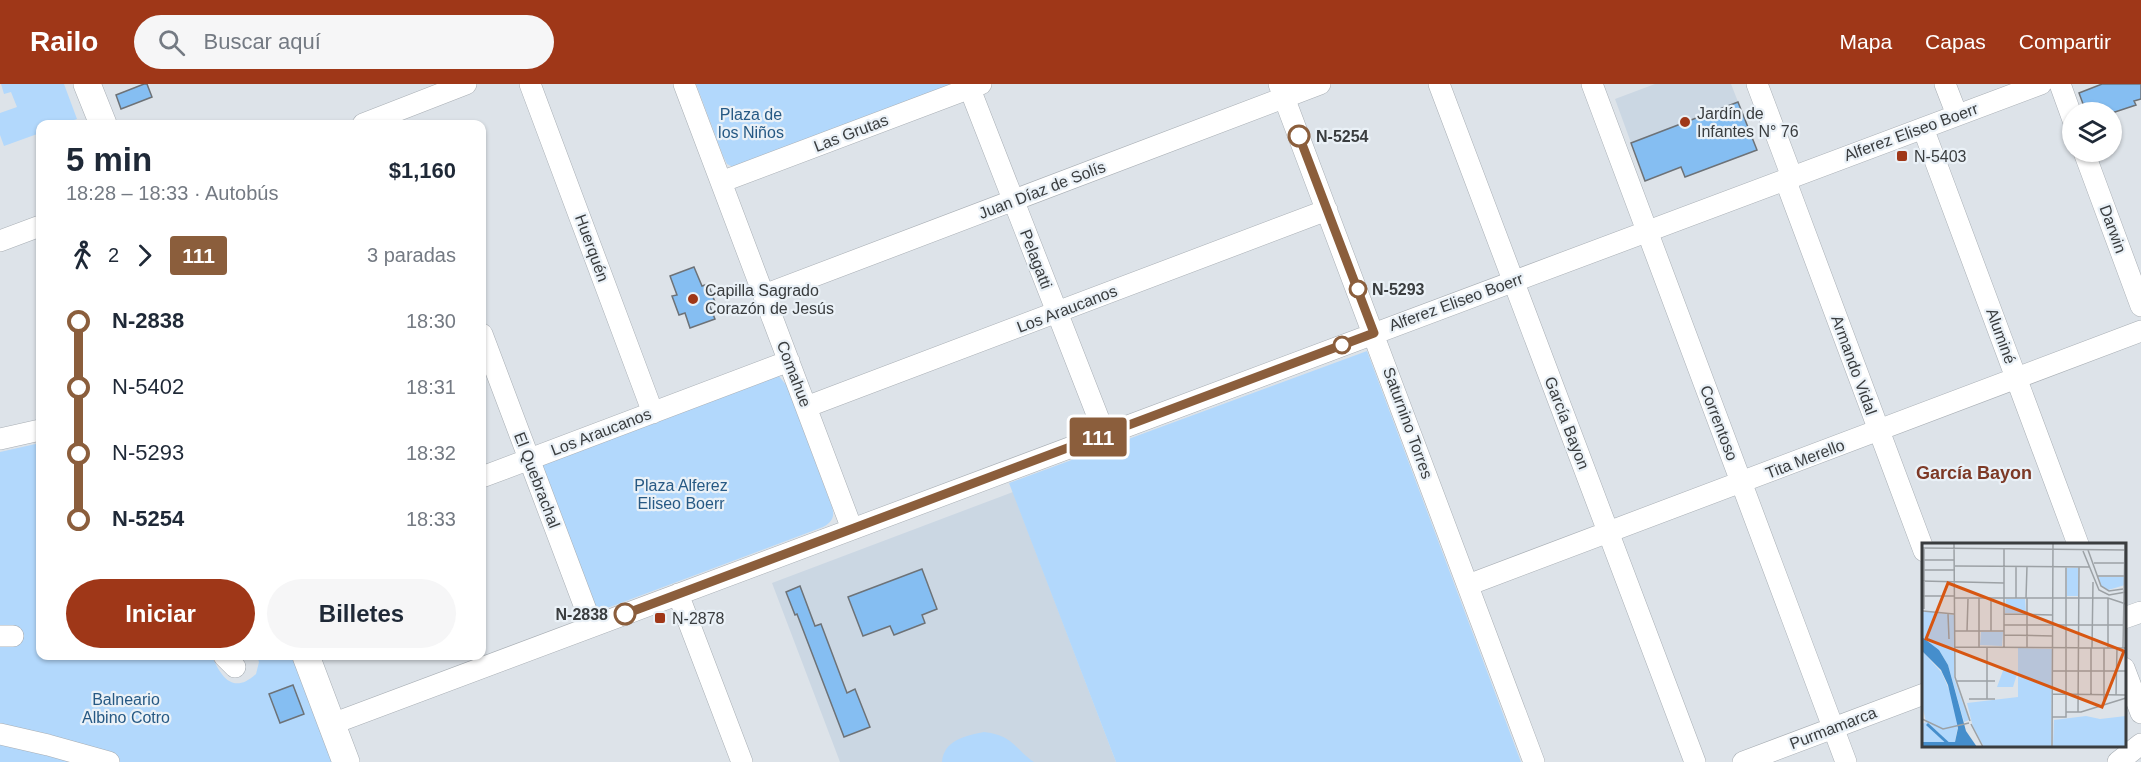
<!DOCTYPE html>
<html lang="es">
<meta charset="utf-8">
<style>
:root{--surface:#fff;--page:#f6f6f7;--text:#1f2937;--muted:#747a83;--accent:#9f3718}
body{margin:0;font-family:Helvetica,sans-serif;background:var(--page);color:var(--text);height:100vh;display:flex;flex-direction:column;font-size:22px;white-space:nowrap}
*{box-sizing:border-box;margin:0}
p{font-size:20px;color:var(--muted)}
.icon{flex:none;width:33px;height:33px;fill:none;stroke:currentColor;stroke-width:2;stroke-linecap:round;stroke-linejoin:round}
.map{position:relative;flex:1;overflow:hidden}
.panel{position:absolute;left:36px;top:36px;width:450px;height:540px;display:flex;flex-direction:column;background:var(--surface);border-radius:12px;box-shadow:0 2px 4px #0004}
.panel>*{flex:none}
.badge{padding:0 12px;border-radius:4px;font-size:21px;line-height:39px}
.tools{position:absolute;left:2062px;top:18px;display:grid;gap:12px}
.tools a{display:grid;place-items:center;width:60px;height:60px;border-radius:50%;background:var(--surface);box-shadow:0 2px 4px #0004;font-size:30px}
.map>.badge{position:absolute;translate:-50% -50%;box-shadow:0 0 0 3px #fff}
.legs{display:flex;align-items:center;gap:9px;height:66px;padding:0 30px;font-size:20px}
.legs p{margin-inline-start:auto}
.summary{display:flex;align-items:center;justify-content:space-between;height:102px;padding:0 30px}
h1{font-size:33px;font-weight:800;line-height:45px}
.primary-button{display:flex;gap:12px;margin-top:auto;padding:12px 30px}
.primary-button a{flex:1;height:69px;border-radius:36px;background:var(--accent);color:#fff;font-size:24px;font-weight:800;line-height:69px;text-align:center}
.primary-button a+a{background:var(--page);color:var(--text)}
ul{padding:0 30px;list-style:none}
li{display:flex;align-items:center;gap:21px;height:66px;font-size:22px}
li i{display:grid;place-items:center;width:9px;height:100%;margin:0 8px;background:currentColor}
li i::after{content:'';width:15px;height:15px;margin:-8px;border:4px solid;border-radius:50%;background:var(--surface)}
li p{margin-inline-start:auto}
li:first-child i{background:linear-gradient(#0000 50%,currentColor 0)}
li:last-child i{background:linear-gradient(currentColor 50%,#0000 0)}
header{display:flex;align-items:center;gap:36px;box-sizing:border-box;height:84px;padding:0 30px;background:var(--accent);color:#fff}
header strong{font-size:28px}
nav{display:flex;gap:33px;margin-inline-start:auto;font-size:21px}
.search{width:420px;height:54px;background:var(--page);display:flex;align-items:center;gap:15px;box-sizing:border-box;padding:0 21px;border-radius:33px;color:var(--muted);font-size:22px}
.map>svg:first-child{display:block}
</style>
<header>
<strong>Railo</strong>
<div class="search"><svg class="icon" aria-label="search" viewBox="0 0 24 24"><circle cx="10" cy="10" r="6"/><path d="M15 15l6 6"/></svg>Buscar aquí</div>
<nav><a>Mapa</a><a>Capas</a><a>Compartir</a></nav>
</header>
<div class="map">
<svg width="2141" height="678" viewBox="0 0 2141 678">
<rect width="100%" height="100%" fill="#dde3e9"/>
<path fill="#cbd7e3" d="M 1655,0 L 1731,0 L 1757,66 L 1685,93 L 1677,72 L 1645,97 L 1615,15 Z
M 1013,408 L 1116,678 L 840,678 L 772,499 Z"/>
<path fill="#b2d8fc" d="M 1,0 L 64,0 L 77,35 L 62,40 L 40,40 L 40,49 L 4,62 L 0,51 L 0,29 L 17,23 L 11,8 L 4,10 Z
M 696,0 L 952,0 L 735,84 L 727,80 L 723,72 Z
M 1367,267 L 1521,678 L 1116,678 L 1009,399 Z
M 778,291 L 787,302 L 832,423 C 835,433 832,438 823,443 L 610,523 L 601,525 L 593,522 L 542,381 Z
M 40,359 L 40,572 L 212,572 C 221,593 233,611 256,590 L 259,578 L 257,572 L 292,572 L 333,678 L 0,678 L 0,368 Z
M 984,648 C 1014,652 1013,663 1034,678 L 942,678 C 944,656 965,652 984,648 Z"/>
<path fill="#85bef2" stroke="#6d7277" stroke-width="1.5" d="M 144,0 L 147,0 L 152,13 L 121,25 L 116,11 Z
M 2102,0 L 2141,0 L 2141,15 L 2134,17 L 2136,21 L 2115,28 L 2086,28 L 2079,9 Z
M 1738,18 L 1757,66 L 1685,93 L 1681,83 L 1645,97 L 1631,59 Z
M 694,183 L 702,202 L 708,200 L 715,218 L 709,220 L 715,235 L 690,244 L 685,229 L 679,231 L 672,212 L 677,211 L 670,192 Z
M 922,485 L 937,525 L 922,531 L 925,539 L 894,551 L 890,542 L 863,552 L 848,513 Z
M 800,502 L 815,542 L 821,540 L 847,609 L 855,605 L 870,643 L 844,653 L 797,530 L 795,531 L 786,508 Z
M 293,601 L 304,630 L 280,639 L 269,610 Z"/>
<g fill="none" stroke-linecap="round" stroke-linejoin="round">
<g stroke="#a8aeb4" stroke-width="22">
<path id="minor" d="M 530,0 L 653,329
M 684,0 L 852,445
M 968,0 L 1105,351
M 1279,0 L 1534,678
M 1439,0 L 1695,678
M 1592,0 L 1846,678
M 1757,0 L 1792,93
M 1945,0 L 1957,31
M 2060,0 L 2073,36
M 363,40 L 466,0
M 1923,44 L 2078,460
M 2084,68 L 2141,222
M 1785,95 L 1924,467
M 721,98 L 981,0
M 0,157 L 40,142
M 764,211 L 1320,0
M 482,250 L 592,542
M 806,323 L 1327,126
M 0,355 L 40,346
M 482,393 L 789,277
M 1468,501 L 2141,247
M 678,510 L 742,678
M 2124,534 L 2141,528
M 0,552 L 13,552
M 224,572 L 235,583
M 2124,584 L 2141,629
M 332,640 L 2041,0
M 0,650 L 48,661 L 109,678
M 1743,678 L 1924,610
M 2118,678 L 2141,660"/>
</g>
<g stroke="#a8aeb4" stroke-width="28">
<path id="major" d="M 87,0 L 103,40
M 306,572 L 346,678"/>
</g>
<use href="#minor" stroke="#fff" stroke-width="21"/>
<use href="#major" stroke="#fff" stroke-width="27"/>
</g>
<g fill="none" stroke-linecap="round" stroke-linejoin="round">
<g stroke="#fff" stroke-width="14">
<path id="line-1" d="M 625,530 L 1374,249 L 1299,52"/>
</g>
<use href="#line-1" stroke="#8b5e3c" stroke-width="9"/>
</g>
<g fill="#9f3718" stroke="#eaf1f7" stroke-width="2">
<circle cx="1685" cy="38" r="6"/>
<rect x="1896" y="66" width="12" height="12" rx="3"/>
<circle cx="693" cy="215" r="6"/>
<rect x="654" y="528" width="12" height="12" rx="3"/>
</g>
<g fill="#fff" stroke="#8b5e3c" stroke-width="3">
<circle cx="1299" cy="52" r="10"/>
<circle cx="1358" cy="205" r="8"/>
<circle cx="1342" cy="261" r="8"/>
<circle cx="625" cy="530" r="10"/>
</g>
<g text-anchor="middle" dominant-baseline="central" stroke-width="4.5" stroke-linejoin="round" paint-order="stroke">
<g font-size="16" fill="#3a3d3f" stroke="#eaf1f7" text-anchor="start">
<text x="1697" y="29">Jardín de<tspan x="1697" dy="18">Infantes N° 76</tspan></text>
<text x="1914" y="72">N-5403</text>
<text x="705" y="206">Capilla Sagrado<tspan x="705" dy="18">Corazón de Jesús</tspan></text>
<text x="672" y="534">N-2878</text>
</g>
<g font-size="16" fill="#265984" stroke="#eaf1f7">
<text x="751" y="30">Plaza de<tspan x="751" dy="18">los Niños</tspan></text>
<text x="681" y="401">Plaza Alferez<tspan x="681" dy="18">Eliseo Boerr</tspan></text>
<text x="126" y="615">Balneario<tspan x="126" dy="18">Albino Cotro</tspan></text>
</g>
<g font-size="16" fill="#3a3d3f" stroke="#eaf1f7">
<text transform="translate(1911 48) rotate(-20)">Alferez Eliseo Boerr</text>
<text transform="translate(851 49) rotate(-21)">Las Grutas</text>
<text transform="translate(1042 106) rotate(-21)">Juan Díaz de Solís</text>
<text transform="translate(2113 145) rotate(70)">Darwin</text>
<text transform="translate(592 164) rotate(70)">Huerquén</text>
<text transform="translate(1036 175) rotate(69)">Pelagatti</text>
<text transform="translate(1456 218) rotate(-20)">Alferez Eliseo Boerr</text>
<text transform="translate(1067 225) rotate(-21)">Los Araucanos</text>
<text transform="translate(2001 252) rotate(70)">Aluminé</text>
<text transform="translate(1854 281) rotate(70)">Armando Vidal</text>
<text transform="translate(794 290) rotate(69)">Comahue</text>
<text transform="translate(1408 339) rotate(70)">Saturnino Torres</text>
<text transform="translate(1567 339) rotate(69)">García Bayon</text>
<text transform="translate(1719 339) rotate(69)">Correntoso</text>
<text transform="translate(601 348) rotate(-21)">Los Araucanos</text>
<text transform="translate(1805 375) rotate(-21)">Tita Merello</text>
<text transform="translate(537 396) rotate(69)">El Quebrachal</text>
<text transform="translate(1833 644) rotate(-21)">Purmamarca</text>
</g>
<g font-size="16" font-weight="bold" fill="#3a3d3f" stroke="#eaf1f7" text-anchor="start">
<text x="1316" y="52">N-5254</text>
<text x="1372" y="205">N-5293</text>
<text x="608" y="530" text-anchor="end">N-2838</text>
</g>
<g font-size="18" font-weight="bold" fill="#7d3926" stroke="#eaf1f7">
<text x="1974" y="389">García Bayon</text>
</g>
</g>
<g transform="translate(1922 459)">
<rect width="204" height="204" fill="#dde3e9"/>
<path d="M 145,25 L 156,25 L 156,53 L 145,53 ZM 177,34 L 202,34 L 203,42 L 186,47 L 179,43 ZM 84,56 L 103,56 L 104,70 L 83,70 ZM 0,68 L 32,72 L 32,135 L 47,177 L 42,179 L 26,122 L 17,107 L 0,94 ZM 59,89 L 81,89 L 80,103 L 58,102 ZM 96,105 L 130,106 L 129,204 L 62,204 L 51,184 L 45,160 L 96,154 ZM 0,108 L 20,130 L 30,154 L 36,182 L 33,199 L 0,199 L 0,181 L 4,179 L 0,162 ZM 82,125 L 95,131 L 91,144 L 75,144 ZM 164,173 L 178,176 L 204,173 L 204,204 L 131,204 L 132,177 Z" fill="#b2d8fc"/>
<path d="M 0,94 L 17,107 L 26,122 L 44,188 L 55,204 L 0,204 L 0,199 L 33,199 L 36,185 L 26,142 L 19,127 L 0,108 Z" fill="#458ecc"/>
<path fill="none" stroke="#458ecc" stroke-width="3" d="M 5,181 L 30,204"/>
<path fill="none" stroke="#9ca1a5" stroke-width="1.5" d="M 32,0 L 33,134 L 48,178M 0,5 L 204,7M 166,7 L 179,43 L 187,48 L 201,46M 161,8 L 177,47 L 187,52 L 204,49M 2,17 L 32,17M 172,20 L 204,20M 33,23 L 168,24M 2,27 L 33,27M 176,33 L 204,33M 0,38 L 82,40M 1,53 L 32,53M 33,55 L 186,55 L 204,61M 94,55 L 94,23M 104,55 L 105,23M 105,55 L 105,104M 2,66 L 2,5M 1,68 L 32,71M 26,71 L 27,96M 82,71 L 131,72M 82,82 L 201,82M 33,88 L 82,88M 45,88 L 46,56M 69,88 L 69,55M 82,92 L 131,93M 33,104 L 204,105M 57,104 L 57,55M 82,104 L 82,6M 170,105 L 171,39M 186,105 L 186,55M 201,105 L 203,0M 131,128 L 204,128M 35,138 L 73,138M 130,151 L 204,152M 169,151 L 169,105M 194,152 L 195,105M 47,156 L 73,156M 65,156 L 65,104M 182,162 L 182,105M 144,169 L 159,169 L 204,155M 156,169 L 157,24M 130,174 L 144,174 L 144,24M 0,176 L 21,186 L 47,180M 49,181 L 61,204M 130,204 L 131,0"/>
<path fill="#d75611" fill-opacity="0.15" stroke="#d75611" stroke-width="3" d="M 26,40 L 202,108 L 180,164 L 4,96 Z"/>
<rect width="204" height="204" fill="none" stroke="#3a3d3f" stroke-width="3"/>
</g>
</svg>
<div class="tools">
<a><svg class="icon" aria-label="layers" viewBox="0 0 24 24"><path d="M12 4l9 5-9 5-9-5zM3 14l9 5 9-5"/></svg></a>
</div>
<b class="badge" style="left:1098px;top:353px;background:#8b5e3c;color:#fff">111</b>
<section class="panel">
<div class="summary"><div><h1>5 min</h1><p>18:28 – 18:33 · Autobús</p></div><b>$1,160</b></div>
<div class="legs"><svg class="icon" aria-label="walk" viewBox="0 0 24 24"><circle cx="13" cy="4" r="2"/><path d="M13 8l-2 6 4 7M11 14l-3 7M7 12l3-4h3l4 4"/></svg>2<svg class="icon" aria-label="forward" viewBox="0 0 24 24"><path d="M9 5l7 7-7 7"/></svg><b class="badge" style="background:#8b5e3c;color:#fff">111</b><p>3 paradas</p></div>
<ul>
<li><i style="color:#8b5e3c"></i><b>N-2838</b><p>18:30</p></li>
<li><i style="color:#8b5e3c"></i><span>N-5402</span><p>18:31</p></li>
<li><i style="color:#8b5e3c"></i><span>N-5293</span><p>18:32</p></li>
<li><i style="color:#8b5e3c"></i><b>N-5254</b><p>18:33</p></li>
</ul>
<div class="primary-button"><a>Iniciar</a><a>Billetes</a></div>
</section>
</div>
